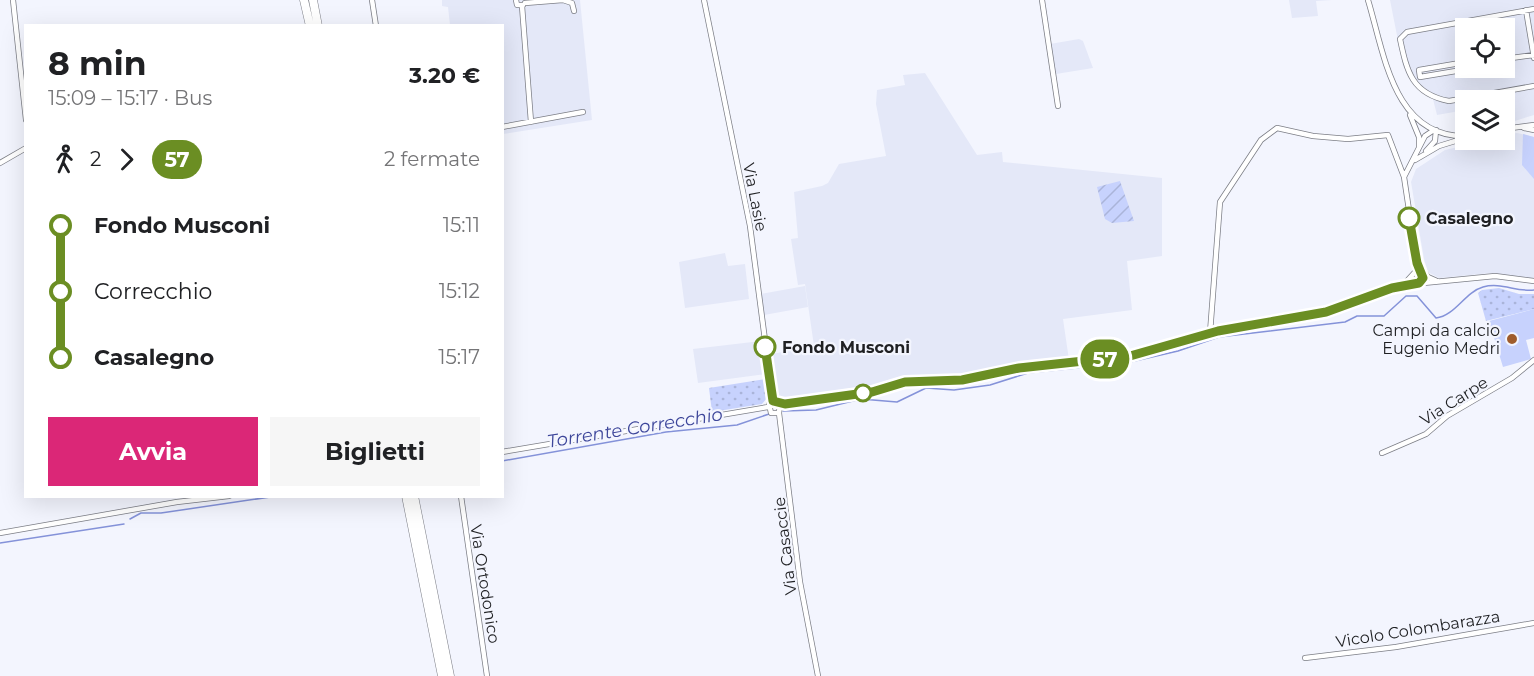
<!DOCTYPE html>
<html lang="it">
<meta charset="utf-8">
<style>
:root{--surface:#fff;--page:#f6f6f6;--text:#202124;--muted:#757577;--accent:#db2777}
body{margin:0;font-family:Montserrat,sans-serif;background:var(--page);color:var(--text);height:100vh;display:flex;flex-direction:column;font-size:22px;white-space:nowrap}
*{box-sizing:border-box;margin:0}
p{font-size:20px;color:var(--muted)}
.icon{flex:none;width:33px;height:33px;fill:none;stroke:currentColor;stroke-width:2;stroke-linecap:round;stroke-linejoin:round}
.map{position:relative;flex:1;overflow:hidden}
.drawer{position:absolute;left:24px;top:24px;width:480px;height:474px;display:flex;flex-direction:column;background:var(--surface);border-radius:0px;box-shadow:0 6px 24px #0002}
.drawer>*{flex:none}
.badge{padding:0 12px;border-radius:20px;font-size:21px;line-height:39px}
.fabs{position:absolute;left:1455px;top:18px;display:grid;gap:12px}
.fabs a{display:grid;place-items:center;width:60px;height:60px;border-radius:0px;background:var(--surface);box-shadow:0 6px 24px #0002;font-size:30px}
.map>.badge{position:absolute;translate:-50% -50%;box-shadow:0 0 0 3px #fff}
.legs{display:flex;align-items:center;gap:9px;height:66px;padding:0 24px;font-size:20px}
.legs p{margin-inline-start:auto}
.head{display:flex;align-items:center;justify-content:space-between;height:102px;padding:0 24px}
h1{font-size:33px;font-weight:700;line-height:45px}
.button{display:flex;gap:12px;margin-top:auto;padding:12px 24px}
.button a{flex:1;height:69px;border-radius:0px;background:var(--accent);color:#fff;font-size:24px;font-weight:700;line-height:69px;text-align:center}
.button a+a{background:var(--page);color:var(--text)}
ul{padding:0 24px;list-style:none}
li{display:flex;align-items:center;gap:21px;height:66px;font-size:22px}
li i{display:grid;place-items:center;width:9px;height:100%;margin:0 8px;background:currentColor}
li i::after{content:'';width:15px;height:15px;margin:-8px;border:4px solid;border-radius:50%;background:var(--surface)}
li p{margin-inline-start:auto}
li:first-child i{background:linear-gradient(#0000 50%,currentColor 0)}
li:last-child i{background:linear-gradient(currentColor 50%,#0000 0)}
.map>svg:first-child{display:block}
</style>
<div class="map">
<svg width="1534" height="676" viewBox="0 0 1534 676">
<defs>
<pattern id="grass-dots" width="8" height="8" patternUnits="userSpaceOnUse" patternTransform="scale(1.5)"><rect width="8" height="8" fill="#c7d2fd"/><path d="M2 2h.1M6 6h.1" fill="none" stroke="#aab4d9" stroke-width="1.8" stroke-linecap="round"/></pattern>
<pattern id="garden-furrows" width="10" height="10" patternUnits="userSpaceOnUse" patternTransform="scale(1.5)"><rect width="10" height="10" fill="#c7d2fd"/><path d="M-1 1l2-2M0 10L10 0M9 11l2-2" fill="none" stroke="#aab4d9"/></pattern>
</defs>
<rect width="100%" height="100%" fill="#f3f5fe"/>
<path fill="#e4e8f8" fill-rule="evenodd" d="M 442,0 L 580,0 L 592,120 L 503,134 L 502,26 L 450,25 L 448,7 L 442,6 Z
M 1289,0 L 1332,0 L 1316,1 L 1318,16 L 1292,18 Z
M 1390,0 L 1534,0 L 1534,115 L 1505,124 L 1504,100 L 1466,100 L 1465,110 L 1437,115 L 1433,99 L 1419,88 L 1403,66 ZM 1466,28 L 1504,28 L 1504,68 L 1466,68 Z
M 1079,39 L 1083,41 L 1093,68 L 1056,74 L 1050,44 Z
M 925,73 L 977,155 L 1002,152 L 1003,162 L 1162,178 L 1162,256 L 1127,261 L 1132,310 L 1063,319 L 1069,360 L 778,401 L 772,354 L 814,346 L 805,284 L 798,285 L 791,239 L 798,238 L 794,192 L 822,186 L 828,183 L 839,164 L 886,156 L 876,104 L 877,90 L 905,85 L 903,75 Z
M 1517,133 L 1534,137 L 1534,279 L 1491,273 L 1439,278 L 1428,272 L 1424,259 L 1411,182 L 1416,169 L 1445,150 L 1488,140 L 1504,140 L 1505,135 Z
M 725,253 L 728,266 L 745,264 L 749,299 L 685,308 L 679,262 Z
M 805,286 L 808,307 L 764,315 L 760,294 Z
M 761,341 L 765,374 L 698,383 L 693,349 Z"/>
<path fill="url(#grass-dots)" d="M 1499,288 L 1519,294 L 1534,294 L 1534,309 L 1486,321 L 1478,293 L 1482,290 Z
M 765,379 L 767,398 L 762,404 L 712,412 L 709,388 Z"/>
<path fill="#c7d2fd" d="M 1523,134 L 1534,137 L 1534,179 L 1522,165 Z
M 1534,309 L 1534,338 L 1526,340 L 1531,359 L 1503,367 L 1489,321 Z"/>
<path fill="url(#garden-furrows)" d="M 1120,181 L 1134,221 L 1112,223 L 1105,219 L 1097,187 Z"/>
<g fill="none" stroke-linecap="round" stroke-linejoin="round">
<path stroke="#8492d9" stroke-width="1.5" d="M 783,411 L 816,410 L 861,399 L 897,402 L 926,388 L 954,390 L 990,385 L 1028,373 L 1126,363 L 1178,351 L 1219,337 L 1345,322 L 1357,316 L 1384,316 L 1406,296 L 1417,296 L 1436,318 C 1455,316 1465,292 1483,287 C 1501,282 1516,292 1534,290
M 502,461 L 666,432 L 737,425 L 769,414
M 130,519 L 141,513 L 161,513 L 277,496
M 0,543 L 124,524"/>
<g stroke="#7c7e86" stroke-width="6">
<path id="minor" d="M 13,0 L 26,120
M 372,0 L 376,26
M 516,0 L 517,5 L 523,5
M 704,0 L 750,226 L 773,401
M 1042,0 L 1058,106
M 1368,0 C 1384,52 1393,138 1466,136
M 525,3 L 563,0 L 572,3 L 574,11
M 522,6 L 531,122
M 1534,9 L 1407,32 L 1400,39 C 1407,72 1412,94 1449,101 L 1534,86
M 1526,10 L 1534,58
M 1504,59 L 1534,55
M 1466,62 L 1419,70 L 1420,77 L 1474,68
M 1410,115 L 1419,137 L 1419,147
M 502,127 L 583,112
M 1524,128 L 1534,130
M 1504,129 L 1534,125
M 1426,151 L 1435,141 L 1436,130
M 1415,160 L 1439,146 L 1465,138
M 0,163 L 26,148
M 1417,263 L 1428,277 L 1437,281
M 1405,283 L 1416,271 L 1417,263 L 1404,177 L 1425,136 L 1434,130
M 1210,333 L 1220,202 L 1261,140 L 1277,128 L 1313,136 L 1348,139 L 1388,135 L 1404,177
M 769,404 L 771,413 L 779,413
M 780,404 L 779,413 L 800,582 L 818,676
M 781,404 L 872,392 L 924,379 L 962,380 L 1019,368 L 1130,356 L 1218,331 L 1343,308 L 1403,285 L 1495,276 L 1534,281
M 502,452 L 768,407
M 1382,453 L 1426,434 L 1447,416 L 1512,378 L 1534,360
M 461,496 L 487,676
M 0,533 L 177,502 L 229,496
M 1305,658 L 1396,647 L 1534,623"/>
</g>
<g stroke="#7c7e86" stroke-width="9">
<path id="highway" d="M 304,0 L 310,26
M 313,0 L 318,26
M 406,496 L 442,676
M 414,496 L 450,676"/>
</g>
<use href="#minor" stroke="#fff" stroke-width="4.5"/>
<use href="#highway" stroke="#fff" stroke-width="8"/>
</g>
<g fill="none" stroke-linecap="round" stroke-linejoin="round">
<g stroke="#fff" stroke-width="14">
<path id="line-1" d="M 765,347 L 773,401 L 785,404 L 872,392 L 905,382 L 962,380 L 1019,368 L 1130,356 L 1218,331 L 1326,312 L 1392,288 L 1419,283 L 1423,278 L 1417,263 L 1409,218"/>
</g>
<use href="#line-1" stroke="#6b8e23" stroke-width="9"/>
</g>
<g fill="#fff" stroke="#6b8e23" stroke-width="3">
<circle cx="1409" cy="218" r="10"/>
<circle cx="765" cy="347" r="10"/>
<circle cx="863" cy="393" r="8"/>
</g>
<circle fill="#9f5c2c" stroke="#f3f5fe" stroke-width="2" cx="1512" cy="339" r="6"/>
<g text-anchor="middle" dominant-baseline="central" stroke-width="4.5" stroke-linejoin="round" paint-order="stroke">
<g font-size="16" fill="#1f2023" stroke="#f3f5fe">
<text transform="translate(755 197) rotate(79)">Via Lasie</text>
<text transform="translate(1454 401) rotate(-32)">Via Carpe</text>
<text transform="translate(785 546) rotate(-97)">Via Casaccie</text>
<text transform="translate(485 584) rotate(81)">Via Ortodonico</text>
<text transform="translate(1418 629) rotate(-9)">Vicolo Colombarazza</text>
</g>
<g font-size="16" font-weight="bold" fill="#1f2023" stroke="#f3f5fe" text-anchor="start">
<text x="1426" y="218">Casalegno</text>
<text x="782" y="347">Fondo Musconi</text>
</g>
<g font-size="16" fill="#1f2023" stroke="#f3f5fe" text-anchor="end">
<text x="1500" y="330">Campi da calcio<tspan x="1500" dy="18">Eugenio Medri</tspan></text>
</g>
<g font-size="18" font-style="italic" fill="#3d469a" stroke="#f3f5fe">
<text transform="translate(635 428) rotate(-9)">Torrente Correcchio</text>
</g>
</g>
</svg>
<div class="fabs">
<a><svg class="icon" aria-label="locate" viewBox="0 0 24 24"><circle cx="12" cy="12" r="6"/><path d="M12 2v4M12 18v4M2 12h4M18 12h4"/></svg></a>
<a><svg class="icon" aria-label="layers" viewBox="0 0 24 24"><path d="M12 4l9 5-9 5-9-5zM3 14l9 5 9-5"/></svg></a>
</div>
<b class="badge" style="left:1105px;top:359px;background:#6b8e23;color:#fff">57</b>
<section class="drawer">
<div class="head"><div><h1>8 min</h1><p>15:09 – 15:17 · Bus</p></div><b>3.20 €</b></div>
<div class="legs"><svg class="icon" aria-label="walk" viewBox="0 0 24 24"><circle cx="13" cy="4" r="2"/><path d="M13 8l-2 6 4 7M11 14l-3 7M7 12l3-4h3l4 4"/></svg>2<svg class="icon" aria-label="forward" viewBox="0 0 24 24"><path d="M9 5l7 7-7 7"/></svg><b class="badge" style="background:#6b8e23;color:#fff">57</b><p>2 fermate</p></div>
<ul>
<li><i style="color:#6b8e23"></i><b>Fondo Musconi</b><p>15:11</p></li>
<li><i style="color:#6b8e23"></i><span>Correcchio</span><p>15:12</p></li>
<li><i style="color:#6b8e23"></i><b>Casalegno</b><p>15:17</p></li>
</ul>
<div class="button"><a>Avvia</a><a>Biglietti</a></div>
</section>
</div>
